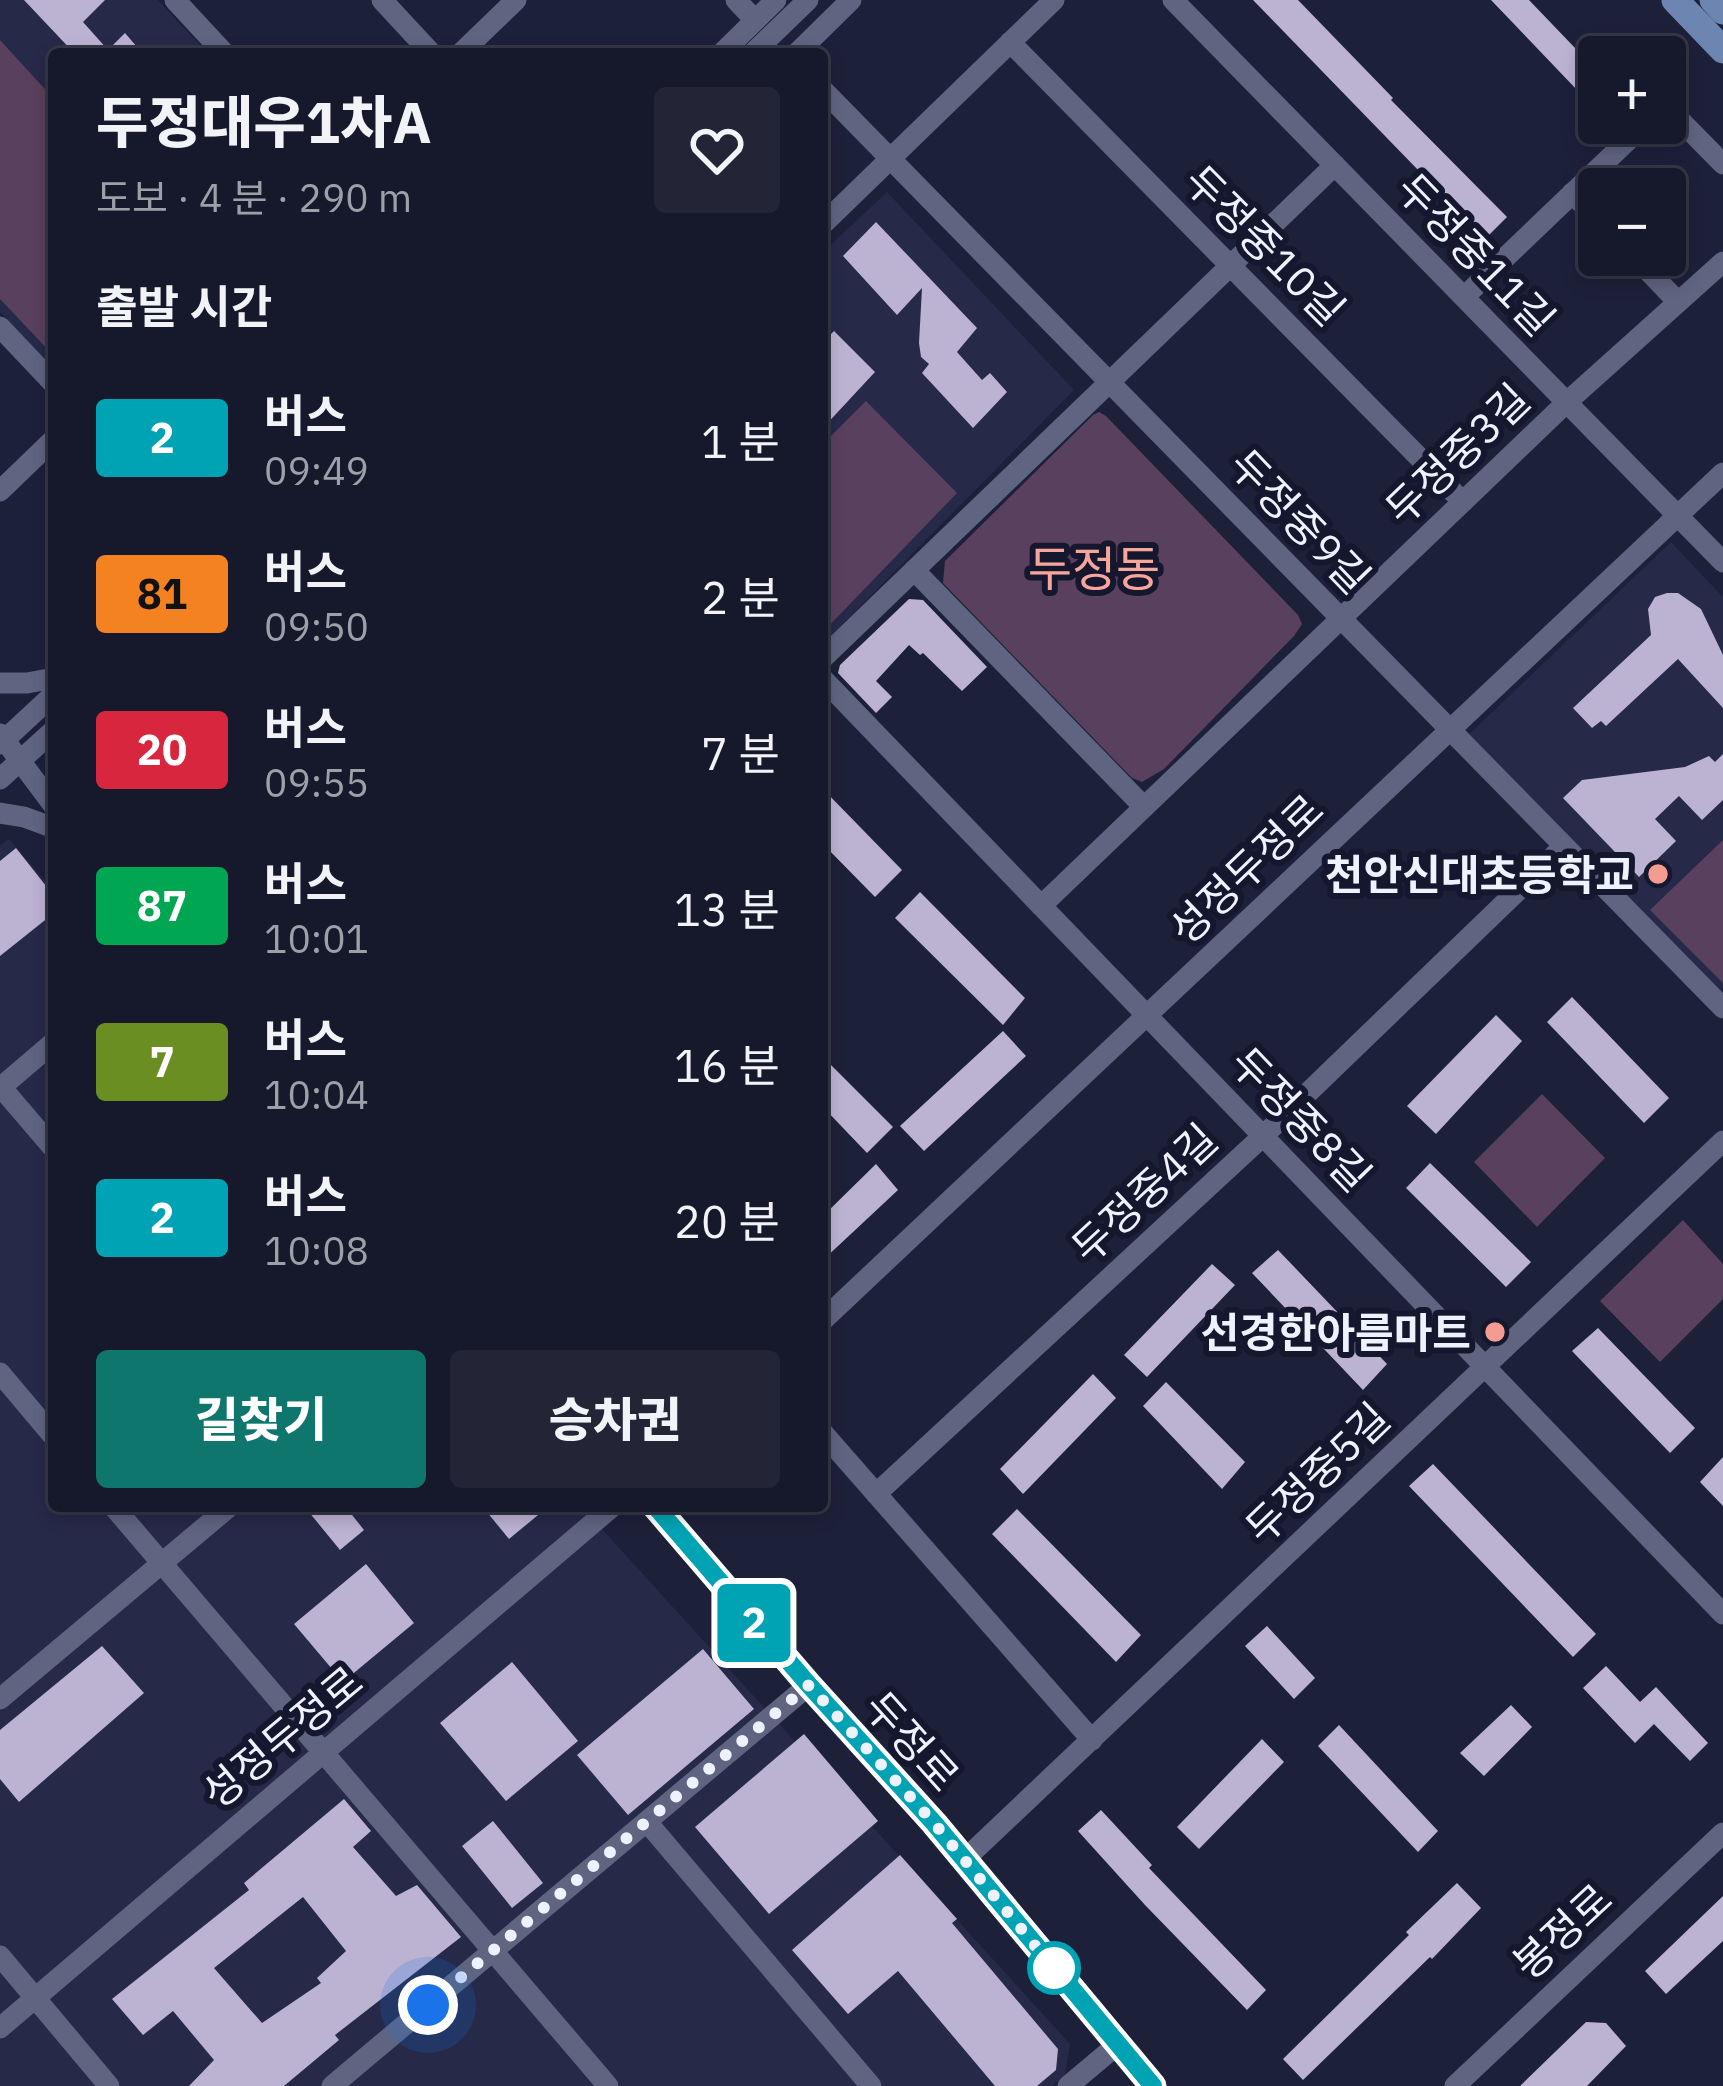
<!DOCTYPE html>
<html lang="ko">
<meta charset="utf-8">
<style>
:root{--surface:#16182b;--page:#232537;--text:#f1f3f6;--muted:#9ea0a9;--line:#353747;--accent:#0f766e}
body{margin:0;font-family:"IBM Plex Sans","Noto Sans KR",sans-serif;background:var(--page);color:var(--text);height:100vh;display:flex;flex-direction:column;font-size:45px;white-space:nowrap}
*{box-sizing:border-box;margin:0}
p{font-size:39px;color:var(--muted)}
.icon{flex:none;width:66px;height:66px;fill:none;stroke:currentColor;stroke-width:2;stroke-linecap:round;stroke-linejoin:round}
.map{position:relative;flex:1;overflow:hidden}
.drawer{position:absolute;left:48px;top:48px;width:780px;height:1464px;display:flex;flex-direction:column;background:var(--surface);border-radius:12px;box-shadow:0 6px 18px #0003,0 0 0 3px var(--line)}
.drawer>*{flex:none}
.badge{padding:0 24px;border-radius:9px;font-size:42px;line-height:78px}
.controls{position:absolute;left:1578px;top:36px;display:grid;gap:24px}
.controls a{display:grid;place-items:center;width:108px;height:108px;border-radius:12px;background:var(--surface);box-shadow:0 6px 18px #0003,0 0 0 3px var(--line);font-size:60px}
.you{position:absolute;width:60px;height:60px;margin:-30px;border:9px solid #fff;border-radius:50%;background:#1a73e8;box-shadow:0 0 0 18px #1a73e833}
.map>.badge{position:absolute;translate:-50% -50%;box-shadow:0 0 0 6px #fff}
h2{padding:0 48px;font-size:45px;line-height:108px}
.round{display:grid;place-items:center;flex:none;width:126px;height:126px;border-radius:12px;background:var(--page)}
.headline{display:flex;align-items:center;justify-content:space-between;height:204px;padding:0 48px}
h1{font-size:57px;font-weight:800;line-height:90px}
.cta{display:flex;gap:24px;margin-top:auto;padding:24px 48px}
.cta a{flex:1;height:138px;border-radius:12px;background:var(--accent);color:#fff;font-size:48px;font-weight:800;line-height:138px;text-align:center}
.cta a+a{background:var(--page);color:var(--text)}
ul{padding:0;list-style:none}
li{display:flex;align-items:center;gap:36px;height:156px;padding:0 48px}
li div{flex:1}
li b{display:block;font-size:45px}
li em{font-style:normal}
li .badge{min-width:132px;font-weight:700;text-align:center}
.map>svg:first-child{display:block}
</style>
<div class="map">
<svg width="1723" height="2086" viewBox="0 0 1723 2086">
<rect width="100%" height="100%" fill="#1d2039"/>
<path fill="#262948" d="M 0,0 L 158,0 L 208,54 L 54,54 L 54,370 L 0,312 Z
M 887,192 L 1074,390 L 822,645 L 822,253 Z
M 1671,542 L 1723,597 L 1723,1008 L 1463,740 Z
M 9,839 L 54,891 L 54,1506 L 581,1506 L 1070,2044 L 1065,2075 L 1052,2086 L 0,2086 L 0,846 Z"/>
<path fill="#59405e" d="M 0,40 L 54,99 L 54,356 L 0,299 Z
M 866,401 L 957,493 L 822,633 L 822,445 Z
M 1099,412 L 1106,416 L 1298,615 L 1302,624 L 1294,636 L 1164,769 L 1142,782 L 1132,778 L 943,583 L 945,561 L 1093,415 Z
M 1723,840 L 1723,983 L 1650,910 Z
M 1542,1094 L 1605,1158 L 1537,1227 L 1474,1162 Z
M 1683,1220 L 1723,1264 L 1723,1299 L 1660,1362 L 1600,1301 Z"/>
<path fill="#bcb2d2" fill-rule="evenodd" d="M 24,0 L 105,0 L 83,22 L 108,50 L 125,33 L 143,54 L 75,54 Z
M 1253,0 L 1298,0 L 1393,98 L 1391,100 L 1507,217 L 1485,239 Z
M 1491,0 L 1529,0 L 1599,73 L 1599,113 Z
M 876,222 L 977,328 L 957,352 L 982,380 L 990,373 L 1007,392 L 973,428 L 922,373 L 929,364 L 921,357 L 919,343 L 922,288 L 897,315 L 843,256 Z
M 834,331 L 875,372 L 822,429 L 822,343 Z
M 1667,593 L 1678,593 L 1701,609 L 1723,655 L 1723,708 L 1678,659 L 1606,726 L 1601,721 L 1592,728 L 1573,708 L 1651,635 L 1648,609 L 1655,597 Z
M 909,599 L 923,600 L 987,667 L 962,691 L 923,653 L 920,655 L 909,645 L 876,681 L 892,697 L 876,713 L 838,673 L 840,665 Z
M 1723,754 L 1723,800 L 1702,820 L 1679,796 L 1655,819 L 1676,841 L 1639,877 L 1563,798 L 1582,780 L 1685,767 L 1709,756 L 1715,762 Z
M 822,788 L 902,870 L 875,897 L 822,843 Z
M 16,848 L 54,896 L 54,913 L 0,956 L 0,861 Z
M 920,892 L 1025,998 L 1003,1025 L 895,918 Z
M 1572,997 L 1669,1098 L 1644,1123 L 1547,1022 Z
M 1496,1015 L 1522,1041 L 1436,1134 L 1407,1106 Z
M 1003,1031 L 1026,1056 L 924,1151 L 900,1126 Z
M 822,1056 L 893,1127 L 867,1153 L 822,1106 Z
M 1430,1163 L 1531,1262 L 1506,1287 L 1406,1188 Z
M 876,1164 L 898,1190 L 822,1261 L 822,1217 Z
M 1278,1250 L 1387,1364 L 1363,1390 L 1252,1273 Z
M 1212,1264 L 1235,1285 L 1147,1377 L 1124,1355 Z
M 1598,1328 L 1695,1428 L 1670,1453 L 1572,1351 Z
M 1093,1374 L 1116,1398 L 1023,1494 L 1000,1469 Z
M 1166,1382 L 1245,1462 L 1222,1489 L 1143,1406 Z
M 1723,1457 L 1723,1506 L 1700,1482 Z
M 1433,1464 L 1596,1634 L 1573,1657 L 1409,1486 Z
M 304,1506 L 345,1506 L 364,1530 L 340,1550 Z
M 482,1506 L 549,1506 L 509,1539 Z
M 1017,1509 L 1141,1635 L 1116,1662 L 992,1534 Z
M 366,1564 L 414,1623 L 343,1682 L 294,1624 Z
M 1267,1626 L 1315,1678 L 1294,1699 L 1245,1646 Z
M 102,1646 L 144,1693 L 19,1802 L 0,1779 L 0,1730 Z
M 703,1649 L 754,1709 L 628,1815 L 577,1755 Z
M 512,1662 L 578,1741 L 506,1801 L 440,1723 Z
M 1606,1666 L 1640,1702 L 1656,1687 L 1708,1743 L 1690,1761 L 1654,1724 L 1635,1743 L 1583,1688 Z
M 1511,1705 L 1532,1727 L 1484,1776 L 1460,1753 Z
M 1339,1725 L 1438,1831 L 1418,1852 L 1318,1746 Z
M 804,1734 L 878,1821 L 769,1914 L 695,1827 Z
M 1262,1739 L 1284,1762 L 1199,1849 L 1177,1827 Z
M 344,1799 L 371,1831 L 353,1847 L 396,1896 L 417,1885 L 461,1937 L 335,2035 L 339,2040 L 284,2086 L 189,2086 L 214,2060 L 173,2011 L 143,2035 L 112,1999 L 249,1890 L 244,1883 ZM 303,1897 L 346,1951 L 317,1978 L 321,1983 L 262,2023 L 214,1968 Z
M 1101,1810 L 1152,1865 L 1149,1868 L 1266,1990 L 1247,2010 L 1145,1905 L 1078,1831 Z
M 493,1821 L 543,1883 L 512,1908 L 462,1846 Z
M 900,1855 L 957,1919 L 952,1923 L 1058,2049 L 1056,2070 L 1037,2086 L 995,2086 L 898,1971 L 848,2014 L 792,1950 Z
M 1457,1883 L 1481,1908 L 1432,1959 L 1430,1957 L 1303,2080 L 1283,2059 L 1409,1935 L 1406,1932 Z
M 1723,1896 L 1723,1941 L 1666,1994 L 1645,1971 Z
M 1586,2022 L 1606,2023 L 1626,2046 L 1587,2086 L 1520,2086 Z"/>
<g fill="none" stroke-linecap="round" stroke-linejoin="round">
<path stroke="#5f6480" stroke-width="21" d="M 175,0 L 225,54
M 382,0 L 432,54
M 736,0 L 755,20
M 1173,0 L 1723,562
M 1010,42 L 1463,502
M 460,54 L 516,0
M 721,54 L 776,0
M 752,54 L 808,0
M 796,54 L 851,0
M 822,89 L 1723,1008
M 1665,105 L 1723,164
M 1572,193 L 1599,221
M 822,225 L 1054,0
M 1633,255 L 1678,302
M 1464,297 L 1646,123
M 0,327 L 54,384
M 0,491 L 54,439
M 914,570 L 1144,807
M 822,659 L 1335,165
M 822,678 L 1723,1614
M 0,683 L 27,683 L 54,678
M 0,734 L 54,806
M 0,744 L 54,694
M 0,779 L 54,730
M 0,813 L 24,817 L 54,828
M 1041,906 L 1567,402 L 1723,262
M 1,1087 L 54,1149
M 0,1088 L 54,1042
M 822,1321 L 1723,473
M 0,1373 L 54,1437
M 822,1432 L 1092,1740
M 876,1494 L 1263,1136 L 1564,846
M 113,1506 L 608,2086
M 655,1506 L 693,1553 L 934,1823 L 1153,2086
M 0,1699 L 230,1506
M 647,1822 L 871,2086
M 964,1860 L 1723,1141
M 0,1956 L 109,2086
M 0,2028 L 613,1506
M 332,2086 L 809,1685
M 1068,2086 L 1117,2045
M 1455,2086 L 1723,1833"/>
<path stroke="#6c86b1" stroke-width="27" d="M 1675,0 L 1723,50
M 1713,0 L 1723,11"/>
</g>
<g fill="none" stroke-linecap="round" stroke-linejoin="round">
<g stroke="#fff" stroke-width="27">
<path id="line" d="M 655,1506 L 809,1685 L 934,1823 L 1153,2086"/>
</g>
<use href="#line" stroke="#00a3b4" stroke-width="18"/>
<path stroke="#eef1fe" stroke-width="12" stroke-dasharray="0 21.6" d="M 428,2005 L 809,1685 L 934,1823 L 1056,1971 L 1054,1968"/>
</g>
<g fill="#f59c92" stroke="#14172e" stroke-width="4.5">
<circle cx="1658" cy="874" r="12"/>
<circle cx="1495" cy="1332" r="12"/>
</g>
<circle fill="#fff" stroke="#00a3b4" stroke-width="6" cx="1054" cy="1968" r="24"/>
<g text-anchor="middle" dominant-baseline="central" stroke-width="12" stroke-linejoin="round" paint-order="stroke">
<g font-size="42" fill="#eef1fe" stroke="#14172e">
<text transform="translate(1265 245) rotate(45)">두정중10길</text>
<text transform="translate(1476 254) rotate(46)">두정중11길</text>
<text transform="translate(1457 454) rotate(-44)">두정중3길</text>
<text transform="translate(1300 521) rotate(46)">두정중9길</text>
<text transform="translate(1246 869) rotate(-44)">성정두정로</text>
<text transform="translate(1301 1119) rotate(46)">두정중8길</text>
<text transform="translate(1144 1193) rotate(-43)">두정중4길</text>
<text transform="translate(1317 1473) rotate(-44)">두정중5길</text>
<text transform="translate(282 1737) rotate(-40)">성정두정로</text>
<text transform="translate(912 1741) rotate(48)">두정로</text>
<text transform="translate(1562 1931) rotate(-43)">봉정로</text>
</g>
<g font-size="42" font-weight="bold" fill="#eef1fe" stroke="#14172e" text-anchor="end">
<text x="1634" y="874">천안신대초등학교</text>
<text x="1471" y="1332">선경한아름마트</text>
</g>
<g font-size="48" fill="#f8a59c" stroke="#14172e">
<text x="1094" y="568">두정동</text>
</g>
</g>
</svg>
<div class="controls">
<a>+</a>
<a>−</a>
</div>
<div class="you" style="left:428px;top:2005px"></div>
<b class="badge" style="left:754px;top:1623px;background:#00a3b4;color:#fff">2</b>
<section class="drawer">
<div class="headline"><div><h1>두정대우1차A</h1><p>도보 · 4 분 · 290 m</p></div><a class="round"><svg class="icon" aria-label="heart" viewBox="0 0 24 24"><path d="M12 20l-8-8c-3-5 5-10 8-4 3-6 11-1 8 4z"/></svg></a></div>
<h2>출발 시간</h2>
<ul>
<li><span class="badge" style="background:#00a3b4;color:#fff">2</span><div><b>버스</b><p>09:49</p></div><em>1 분</em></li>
<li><span class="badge" style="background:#f58220;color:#111">81</span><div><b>버스</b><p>09:50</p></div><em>2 분</em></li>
<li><span class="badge" style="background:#d7263d;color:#fff">20</span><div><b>버스</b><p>09:55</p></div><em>7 분</em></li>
<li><span class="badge" style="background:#00a651;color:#fff">87</span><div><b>버스</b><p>10:01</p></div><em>13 분</em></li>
<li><span class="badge" style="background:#6b8e23;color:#fff">7</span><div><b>버스</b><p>10:04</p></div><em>16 분</em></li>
<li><span class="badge" style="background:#00a3b4;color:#fff">2</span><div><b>버스</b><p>10:08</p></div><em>20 분</em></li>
</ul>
<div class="cta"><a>길찾기</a><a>승차권</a></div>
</section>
</div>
